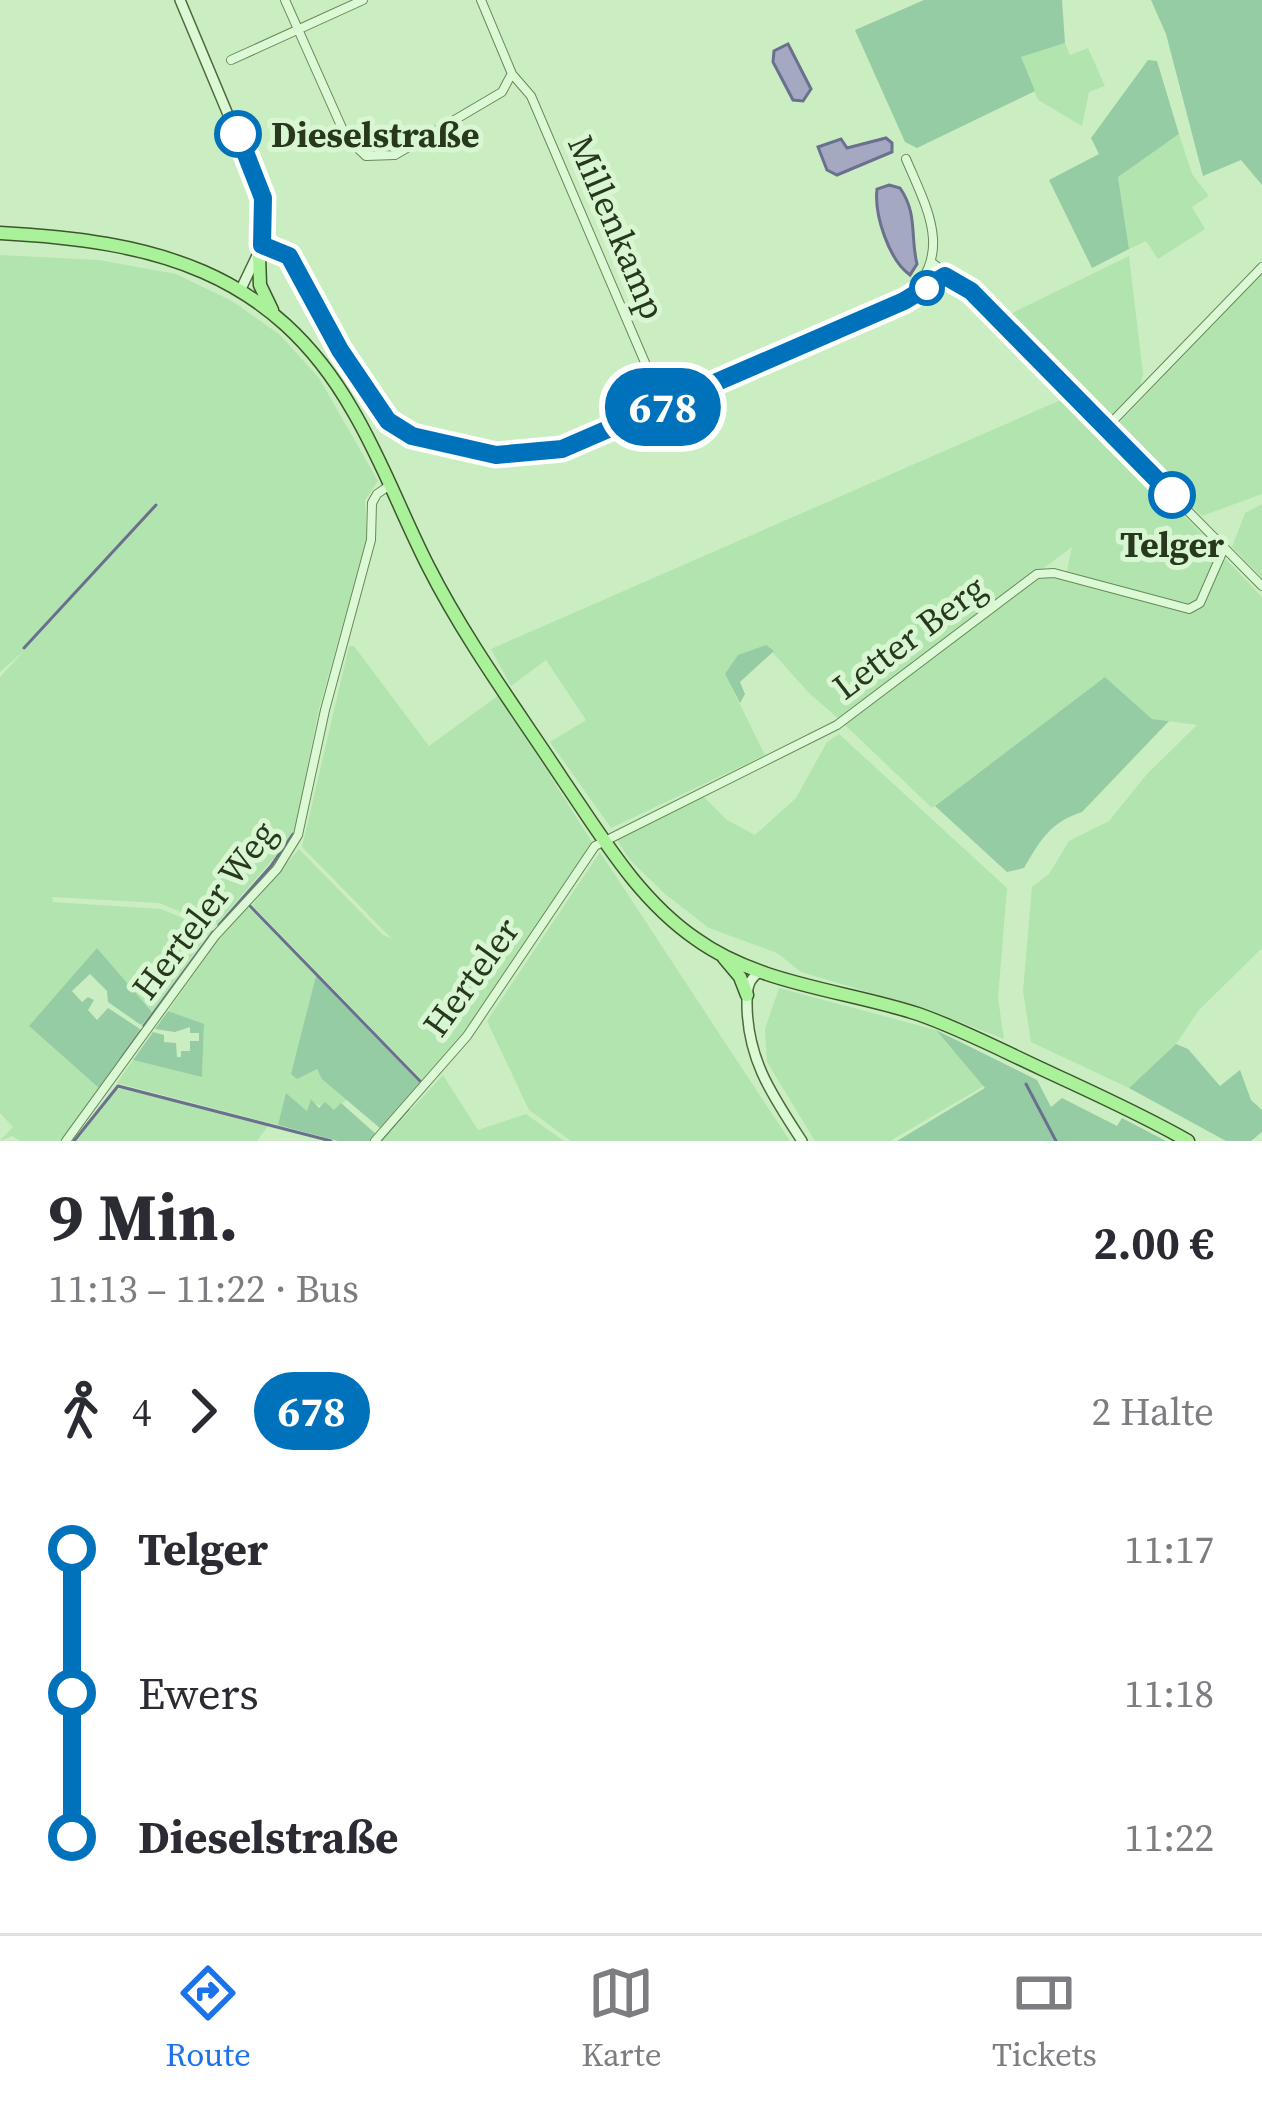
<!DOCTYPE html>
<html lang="de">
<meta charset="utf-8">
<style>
:root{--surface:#fff;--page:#f2f2f3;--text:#2b2b33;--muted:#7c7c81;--line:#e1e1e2;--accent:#1a73e8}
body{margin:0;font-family:"Source Serif 4",serif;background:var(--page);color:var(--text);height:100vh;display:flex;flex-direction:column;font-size:45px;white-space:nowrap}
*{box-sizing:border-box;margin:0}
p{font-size:39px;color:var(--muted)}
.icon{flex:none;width:66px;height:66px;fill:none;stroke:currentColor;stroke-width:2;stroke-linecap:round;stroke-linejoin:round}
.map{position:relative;height:1141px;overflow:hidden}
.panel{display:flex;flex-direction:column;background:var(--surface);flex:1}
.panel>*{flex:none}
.badge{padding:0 24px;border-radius:39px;font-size:42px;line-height:78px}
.map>.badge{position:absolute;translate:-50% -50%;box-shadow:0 0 0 6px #fff}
.legs{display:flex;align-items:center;gap:18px;height:132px;padding:0 48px;font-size:39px}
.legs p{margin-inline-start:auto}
.head{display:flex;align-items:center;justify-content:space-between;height:204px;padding:0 48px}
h1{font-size:66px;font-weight:700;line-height:90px}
ul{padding:0 48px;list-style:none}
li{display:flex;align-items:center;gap:42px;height:144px;font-size:45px}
li i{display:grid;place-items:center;width:18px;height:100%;margin:0 15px;background:currentColor}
li i::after{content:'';width:30px;height:30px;margin:-15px;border:9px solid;border-radius:50%;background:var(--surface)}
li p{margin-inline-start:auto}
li:first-child i{background:linear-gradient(#0000 50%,currentColor 0)}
li:last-child i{background:linear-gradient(currentColor 50%,#0000 0)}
.tabs{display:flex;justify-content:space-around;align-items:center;height:168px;border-top:3px solid var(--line);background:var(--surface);font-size:33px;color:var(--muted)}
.tabs a{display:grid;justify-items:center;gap:6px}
.tabs .active{color:var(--accent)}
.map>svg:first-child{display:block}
</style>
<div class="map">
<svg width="1262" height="1141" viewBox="0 0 1262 1141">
<rect width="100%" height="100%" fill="#caeec2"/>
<path fill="#b2e4af" d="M 1065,43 L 1070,55 L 1088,48 L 1105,86 L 1089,92 L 1082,126 L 1038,100 L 1020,57 Z
M 1179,134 L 1192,174 L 1209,196 L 1192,207 L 1205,229 L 1158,259 L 1146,241 L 1129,249 L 1118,177 Z
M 0,255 L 99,260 L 176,274 L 232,301 L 280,335 L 319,378 L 378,481 L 365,500 L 367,538 L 319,709 L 295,828 L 281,850 L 215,926 L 159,903 L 52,897 L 53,902 L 161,909 L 211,930 L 152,1012 L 97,948 L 30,1027 L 100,1089 L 61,1141 L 21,1141 L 12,1136 L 0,1141 L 13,1127 L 0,1113 L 0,677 L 25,650 L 0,672 Z
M 1129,256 L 1143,374 L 1140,387 L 1109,418 L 1103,418 L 1006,320 L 1014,312 Z
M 1262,274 L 1262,494 L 1202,516 L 1116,432 L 1117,425 Z
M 1070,396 L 1262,597 L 1262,948 L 1199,1010 L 1176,1044 L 1129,1088 L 1031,1042 L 1023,991 L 1032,887 L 1049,874 L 1069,841 L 1109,821 L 1147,774 L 1197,725 L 1152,719 L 1105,677 L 932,808 L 843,723 L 1043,576 L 1065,580 L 1072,547 L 840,720 L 809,693 L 766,645 L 725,674 L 765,755 L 611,828 L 550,742 L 586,720 L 546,660 L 511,686 L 491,649 Z
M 1262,504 L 1262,578 L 1232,547 L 1245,513 Z
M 349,646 L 354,646 L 429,746 L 499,695 L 592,842 L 475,1020 L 422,1080 L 252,905 L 299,849 L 383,935 L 392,939 L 302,847 Z
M 839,734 L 1007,888 L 998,998 L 1004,1039 L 929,1010 L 801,972 L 777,953 L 709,928 L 665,894 L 629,859 L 615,837 L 703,796 L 727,820 L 755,835 L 796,798 L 827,742 Z
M 600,852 L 728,1047 L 790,1141 L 571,1141 L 529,1110 L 487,1021 Z
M 248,907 L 316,976 L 292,1074 L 316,1069 L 347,1099 L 334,1111 L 314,1103 L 307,1111 L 287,1094 L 278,1125 L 117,1083 L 133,1060 L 202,1076 L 204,1025 L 168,1011 L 216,943 Z
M 779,988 L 936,1030 L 984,1086 L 890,1141 L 815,1141 L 767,1062 L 765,1029 Z
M 443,1075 L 478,1130 L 526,1114 L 564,1141 L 382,1141 Z
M 122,1088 L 268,1126 L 257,1141 L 76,1141 L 115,1091 Z"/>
<path fill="#96cca3" d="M 924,0 L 1062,0 L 1065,43 L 1021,57 L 1035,91 L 917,148 L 905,142 L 855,30 Z
M 1151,0 L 1262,0 L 1262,185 L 1241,160 L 1203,176 L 1166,34 Z
M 1148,60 L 1157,61 L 1179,134 L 1118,177 L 1129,249 L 1092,268 L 1049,180 L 1099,154 L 1091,138 Z
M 766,645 L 774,651 L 740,682 L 745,694 L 740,703 L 725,674 L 738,655 Z
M 1105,677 L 1152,719 L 1169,721 L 1082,812 C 1050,822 1040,841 1024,868 L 1007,872 L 935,806 Z
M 97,948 L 152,1012 L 142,1025 L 138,1023 L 108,1002 L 107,991 L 90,974 L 72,991 L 82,1002 L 88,997 L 94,1000 L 88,1010 L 97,1020 L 108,1008 L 140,1029 L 100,1089 L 29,1026 Z
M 316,976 L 421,1084 L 381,1129 L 322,1079 L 317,1069 L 297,1079 L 291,1074 Z
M 168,1011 L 204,1024 L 202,1077 L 133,1060 L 153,1032 L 164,1035 L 164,1042 L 176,1043 L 177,1057 L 181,1057 L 181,1051 L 190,1051 L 190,1041 L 199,1041 L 199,1033 L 190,1033 L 190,1027 L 175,1032 L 155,1029 Z
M 936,1030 L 1037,1080 L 1051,1107 L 1062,1098 L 1117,1126 L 1122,1118 L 1166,1141 L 897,1141 L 985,1088 Z
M 1176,1044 L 1188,1049 L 1220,1086 L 1240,1070 L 1251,1100 L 1262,1110 L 1262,1132 L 1251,1141 L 1226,1141 L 1129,1088 Z
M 286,1093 L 307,1111 L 311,1099 L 319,1108 L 325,1102 L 334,1110 L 341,1103 L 377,1135 L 371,1141 L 338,1141 L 278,1125 Z"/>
<path fill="#a4a9c1" stroke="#6b708f" stroke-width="3" d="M 788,44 L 811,89 L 803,101 L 793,100 L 773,62 L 774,51 Z
M 886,138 L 892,143 L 892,152 L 837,175 L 827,170 L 818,147 L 841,139 L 847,148 Z
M 889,185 L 900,188 C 918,214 910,236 917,264 L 910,275 C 889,260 874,215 877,189 Z"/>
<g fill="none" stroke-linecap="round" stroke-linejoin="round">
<path stroke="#6b708f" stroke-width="3" d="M 24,648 L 156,505
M 250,906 L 420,1081
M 219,925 L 271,866 L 293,834
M 144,1026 L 213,932
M 121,1059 L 141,1031
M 1026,1084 L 1056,1141
M 74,1141 L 118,1086 L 331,1141
M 380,1141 L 408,1109"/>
<g stroke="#698859" stroke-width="10">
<path id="street" d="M 285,0 L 346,137 L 366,156 L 395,155 L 502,92 L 511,75
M 481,0 L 512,74 L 531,96 L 664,407
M 231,60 L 363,0
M 262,245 L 282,252 L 294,263 L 318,313 L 388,421 L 412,436 L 496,455 L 563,449 L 904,301 C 955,255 928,211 906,159
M 931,262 L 971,291 L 1262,586
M 915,294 L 945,276
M 1106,428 L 1262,267
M 66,1141 L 215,936 L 277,869 L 298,835 L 325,710 L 371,540 L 372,503 L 377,494 L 390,485
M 375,1141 L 467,1036 L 595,846 L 837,725 L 1037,574 L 1054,573 L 1189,609 L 1200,603 L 1224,548"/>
</g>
<g stroke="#4e6a3c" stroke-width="12">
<path id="secondary" d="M 180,0 L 263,198 L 262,245 L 240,291
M 761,971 C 748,979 747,988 747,1003 C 747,1059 772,1095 802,1141"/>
</g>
<g stroke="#3e562d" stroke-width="15">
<path id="primary" d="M 0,233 C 152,241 272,269 353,411 C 382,460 402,515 428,566 C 466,641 517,710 563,780 C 602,837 638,899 696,939 C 760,985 845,990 918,1014 C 961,1029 1001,1050 1042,1069 C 1091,1092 1141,1114 1188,1141
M 259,255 L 260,285 L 272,310
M 724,958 L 740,977 L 747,995"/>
</g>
<use href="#street" stroke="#dcf9d5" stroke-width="8"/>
<use href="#secondary" stroke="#dcf9d5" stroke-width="9"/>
<use href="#primary" stroke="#aaf299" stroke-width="12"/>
</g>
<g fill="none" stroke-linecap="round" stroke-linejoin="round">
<g stroke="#fff" stroke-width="27">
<path id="line-1" d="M 238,134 L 263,198 L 262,245 L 289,256 L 340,350 L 388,421 L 412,436 L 496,455 L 562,449 L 904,301 L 945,276 L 971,291 L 1172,495"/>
</g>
<use href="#line-1" stroke="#0072bc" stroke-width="18"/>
</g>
<g fill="#fff" stroke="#0072bc" stroke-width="6">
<circle cx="238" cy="134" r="21"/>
<circle cx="927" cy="288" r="15"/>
<circle cx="1172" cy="495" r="21"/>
</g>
<g text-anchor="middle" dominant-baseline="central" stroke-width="10" stroke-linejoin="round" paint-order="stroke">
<g font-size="36" font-weight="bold" fill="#28381d" stroke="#d8f6d2" text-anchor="start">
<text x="271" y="134">Dieselstraße</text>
<text x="1172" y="544" text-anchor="middle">Telger</text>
</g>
<g font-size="36" fill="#28381d" stroke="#d8f6d2">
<text transform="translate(617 227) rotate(67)">Millenkamp</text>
<text transform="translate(909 637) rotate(-37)">Letter Berg</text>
<text transform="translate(204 910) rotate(-53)">Herteler Weg</text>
<text transform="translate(471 977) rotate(-54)">Herteler</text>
</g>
</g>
</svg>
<b class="badge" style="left:663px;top:407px;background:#0072bc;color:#fff">678</b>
</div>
<section class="panel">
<div class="head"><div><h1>9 Min.</h1><p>11:13 – 11:22 · Bus</p></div><b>2.00 €</b></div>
<div class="legs"><svg class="icon" aria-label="walk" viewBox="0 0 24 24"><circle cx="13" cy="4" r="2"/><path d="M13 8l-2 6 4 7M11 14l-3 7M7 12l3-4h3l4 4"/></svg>4<svg class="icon" aria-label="forward" viewBox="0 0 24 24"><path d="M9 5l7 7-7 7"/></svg><b class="badge" style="background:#0072bc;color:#fff">678</b><p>2 Halte</p></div>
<ul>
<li><i style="color:#0072bc"></i><b>Telger</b><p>11:17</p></li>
<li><i style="color:#0072bc"></i><span>Ewers</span><p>11:18</p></li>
<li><i style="color:#0072bc"></i><b>Dieselstraße</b><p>11:22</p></li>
</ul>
</section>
<nav class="tabs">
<a class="active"><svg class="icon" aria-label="directions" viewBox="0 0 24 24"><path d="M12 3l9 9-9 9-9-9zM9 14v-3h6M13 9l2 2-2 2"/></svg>Route</a>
<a><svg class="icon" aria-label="map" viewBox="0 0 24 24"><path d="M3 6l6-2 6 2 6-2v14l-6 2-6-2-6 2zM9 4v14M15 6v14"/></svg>Karte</a>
<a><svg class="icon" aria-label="tickets" viewBox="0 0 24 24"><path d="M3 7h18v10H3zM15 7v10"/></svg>Tickets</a>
</nav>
